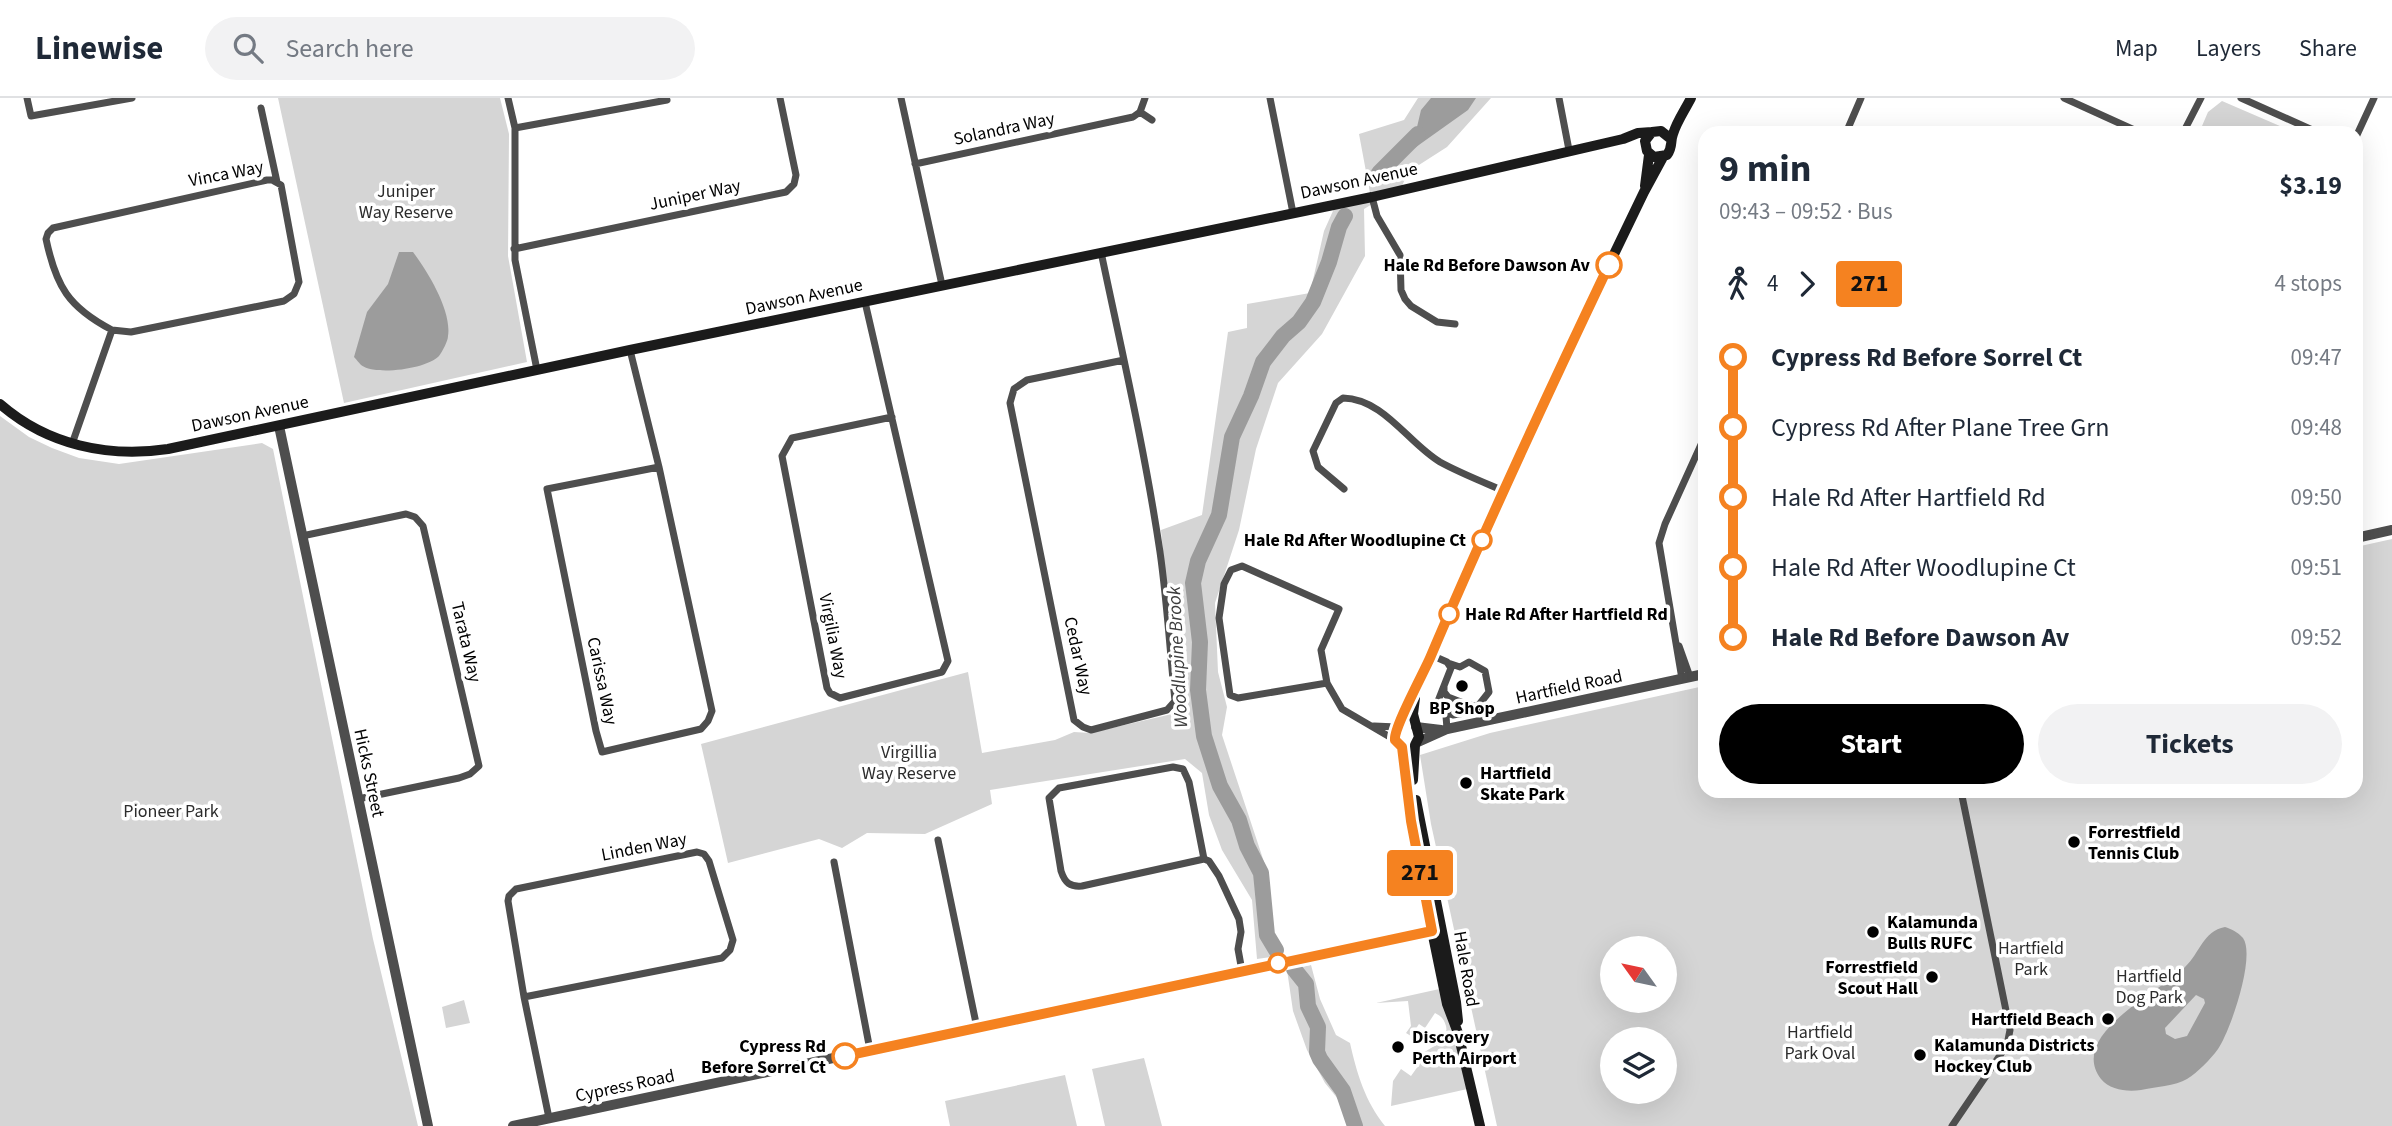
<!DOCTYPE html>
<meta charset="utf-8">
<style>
:root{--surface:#fff;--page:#f2f2f3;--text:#1f2937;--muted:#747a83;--line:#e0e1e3;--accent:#000}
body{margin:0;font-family:"Source Sans 3",sans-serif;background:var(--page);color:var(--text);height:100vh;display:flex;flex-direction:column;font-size:26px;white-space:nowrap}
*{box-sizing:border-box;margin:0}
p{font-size:23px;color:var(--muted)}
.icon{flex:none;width:38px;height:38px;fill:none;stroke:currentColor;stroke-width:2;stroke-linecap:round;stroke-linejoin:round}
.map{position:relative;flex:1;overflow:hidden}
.panel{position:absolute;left:1698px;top:28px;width:665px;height:672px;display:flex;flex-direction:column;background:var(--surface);border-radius:21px;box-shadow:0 7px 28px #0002}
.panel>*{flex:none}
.badge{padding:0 14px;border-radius:5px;font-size:24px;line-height:46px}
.needle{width:46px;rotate:303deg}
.buttons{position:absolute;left:1600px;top:838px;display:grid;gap:14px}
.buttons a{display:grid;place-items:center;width:77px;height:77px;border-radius:50%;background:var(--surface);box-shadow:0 7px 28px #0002;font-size:35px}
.map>.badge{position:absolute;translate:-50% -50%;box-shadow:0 0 0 4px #fff}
.legs{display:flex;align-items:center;gap:10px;height:77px;padding:0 21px;font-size:23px}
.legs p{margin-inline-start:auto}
.summary{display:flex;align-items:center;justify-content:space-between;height:119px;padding:0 21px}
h1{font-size:38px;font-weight:700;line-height:52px}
.action{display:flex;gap:14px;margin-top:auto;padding:14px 21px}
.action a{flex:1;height:80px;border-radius:42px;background:var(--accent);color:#fff;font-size:28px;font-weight:700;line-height:80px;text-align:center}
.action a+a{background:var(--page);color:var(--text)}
ul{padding:0 21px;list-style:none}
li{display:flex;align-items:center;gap:24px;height:70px;font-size:26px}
li i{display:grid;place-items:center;width:10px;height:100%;margin:0 9px;background:currentColor}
li i::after{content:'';width:18px;height:18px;margin:-9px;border:5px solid;border-radius:50%;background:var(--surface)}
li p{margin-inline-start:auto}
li:first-child i{background:linear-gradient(#0000 50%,currentColor 0)}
li:last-child i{background:linear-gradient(currentColor 50%,#0000 0)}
header{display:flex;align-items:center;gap:42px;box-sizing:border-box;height:98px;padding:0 35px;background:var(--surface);border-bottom:2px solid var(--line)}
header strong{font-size:33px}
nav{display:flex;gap:38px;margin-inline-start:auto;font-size:24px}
.search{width:490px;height:63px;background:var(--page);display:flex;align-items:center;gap:18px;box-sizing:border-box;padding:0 24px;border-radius:38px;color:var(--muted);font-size:26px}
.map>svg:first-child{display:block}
</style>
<header>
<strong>Linewise</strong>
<div class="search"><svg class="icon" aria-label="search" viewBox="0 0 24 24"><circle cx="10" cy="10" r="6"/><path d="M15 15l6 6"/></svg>Search here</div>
<nav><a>Map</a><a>Layers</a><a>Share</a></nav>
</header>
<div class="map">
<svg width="2392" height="1028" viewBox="0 0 2392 1028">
<rect width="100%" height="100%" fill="#fff"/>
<path fill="#d5d5d5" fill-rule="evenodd" d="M 278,0 L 500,0 L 509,36 L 508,158 L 527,264 L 344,305 Z
M 1418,0 L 1491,0 L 1447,49 L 1408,74 L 1402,88 L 1364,111 L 1365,158 L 1322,236 L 1278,285 L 1256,351 L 1239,432 L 1215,505 L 1218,574 L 1227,609 L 1222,637 L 1268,776 L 1271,813 L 1271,859 L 1257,861 L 1252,802 L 1222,752 L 1209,717 L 1202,675 L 1185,661 L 990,692 L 992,706 L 925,736 L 867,735 L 842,750 L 819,741 L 728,765 L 701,646 L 968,574 L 982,655 L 1055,642 L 1074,634 L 1090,635 L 1172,616 L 1178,613 L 1161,432 L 1202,417 L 1228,234 L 1247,230 L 1247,206 L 1310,195 L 1324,133 L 1337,104 L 1370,95 L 1359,36 L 1404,22 Z
M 2222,3 L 2296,35 L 2199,35 L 2208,14 Z
M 0,318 L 29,339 L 52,350 L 79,360 L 119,366 L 262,345 L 273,351 L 373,841 L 418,1028 L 0,1028 Z
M 2392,441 L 2392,1028 L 1497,1028 L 1431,726 L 1420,657 L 1490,635 L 1704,588 L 1704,693 L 2356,693 L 2356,449 ZM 1612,850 L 1664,850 L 1664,903 L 1612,903 ZM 1612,942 L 1664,942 L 1664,994 L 1612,994 Z
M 1311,867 L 1320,901 L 1336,937 L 1350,945 C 1357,976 1365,1003 1385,1028 L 1347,1028 L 1342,1006 L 1325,985 L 1307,952 L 1293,913 L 1287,872 Z
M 1444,890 L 1472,990 L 1391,1008 L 1393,983 L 1401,971 L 1411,978 L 1421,964 L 1417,961 C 1426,949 1450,946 1446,928 C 1444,921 1441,918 1435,915 L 1425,930 L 1419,926 L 1411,938 L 1406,935 L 1411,928 L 1408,903 L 1376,905 Z
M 464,902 L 470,925 L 446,930 L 442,909 Z
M 1144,960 L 1162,1028 L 1105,1028 L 1092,971 Z
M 1065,977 L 1077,1028 L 950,1028 L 945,1003 Z"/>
<path fill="#9c9c9c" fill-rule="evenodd" d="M 1431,0 L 1476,0 L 1468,12 L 1409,54 L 1402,47 L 1417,29 L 1421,12 Z
M 399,154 L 413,154 C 428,174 452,213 448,238 C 448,243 442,254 439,258 C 427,271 375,278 361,267 C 359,265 357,262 354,259 L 367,214 L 388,186 Z
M 2225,829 C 2231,831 2238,834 2243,840 C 2256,858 2230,934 2218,951 C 2210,962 2198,974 2187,981 C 2176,988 2154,989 2141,992 C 2127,994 2110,992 2101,981 C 2067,936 2161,894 2185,869 C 2200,855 2203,833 2225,829 ZM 2196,897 L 2204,901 L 2205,905 L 2187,938 L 2175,941 L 2166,936 L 2165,930 Z"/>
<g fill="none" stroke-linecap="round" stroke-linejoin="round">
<path stroke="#9c9c9c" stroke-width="16" d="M 1379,75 L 1418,36
M 1276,852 L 1267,837 L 1261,775 L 1247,748 L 1239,722 L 1220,688 L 1204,638 L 1198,592 L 1200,544 L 1193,485 L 1198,463 L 1219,417 L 1232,339 L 1251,298 L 1263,264 L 1283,238 L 1299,224 L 1313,204 L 1329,164 L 1339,129 L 1345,118
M 1294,871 L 1306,886 L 1308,908 L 1318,929 L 1317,954 L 1320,961 L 1343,993 L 1355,1028"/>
<path stroke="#4e4e4e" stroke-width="7" d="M 27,0 L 31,18 L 132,0
M 508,0 L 515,30 L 515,162 L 537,272
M 901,0 L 942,187
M 1270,0 L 1293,115
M 1559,0 L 1569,52
M 2064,0 L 2141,35
M 2241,0 L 2319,35
M 261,10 L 277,84
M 1140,14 L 1152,22
M 515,30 L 667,2
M 1846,35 L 1861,0
M 2183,35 L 2201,0
M 2356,39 L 2374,0
M 915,66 L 1133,19 L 1140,14 L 1145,0
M 1372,99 L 1377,118 L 1400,157 L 1401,192 L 1405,201 L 1411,208 L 1437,224 L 1455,226
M 514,151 L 786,94 L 794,86 L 796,77 L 780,0
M 1101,154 C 1122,254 1145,353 1160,454 C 1167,503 1170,553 1175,603 L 1167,612 L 1091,632 L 1083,629 L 1074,622 L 1010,305 L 1014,291 L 1027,282 L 1124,262
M 865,204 L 948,563 L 942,574 L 840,600 L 830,595 L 827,590 L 782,358 L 792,340 L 892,319
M 630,252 L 659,369 L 712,613 L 708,623 L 701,631 L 602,654 L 596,633 L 547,391 L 659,369
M 72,346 L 112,232 L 131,234 L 284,203 L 294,196 L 299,184 L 281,87 L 272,82 L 267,82 L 53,130 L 48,135 L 46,141 C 56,188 68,209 112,232
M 1344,391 L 1318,369 L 1313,353 L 1336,305 L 1343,300 C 1384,301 1408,345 1440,364 C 1460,375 1483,384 1504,393
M 302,438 L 406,416 L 415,419 L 423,428 L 479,668 L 470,676 L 459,680 L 358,701
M 1679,548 L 1690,579
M 1431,557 L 1447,564 L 1451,570 L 1438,603 L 1446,618 L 1447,631
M 1448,565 L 1460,569 L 1469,564 L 1485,573 L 1489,594 L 1474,613
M 1682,581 L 1659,445 L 1665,426 L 1704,340
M 1327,585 L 1238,600 L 1230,597 L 1219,520 L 1224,486 L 1231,472 L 1242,468 L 1339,511 L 1321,552 L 1327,585 L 1342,611 L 1395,642
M 1444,588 L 1444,594 L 1448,599 L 1466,606 L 1481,610 L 1486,623
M 1444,614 L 1453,617 L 1476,613
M 1374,628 L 1397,629
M 938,742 L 977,930
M 1204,761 L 1082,788 C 1070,789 1065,785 1061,773 L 1049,700 L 1059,690 L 1173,669 L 1183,671 L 1189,684 L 1204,761 L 1209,763 L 1219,778 L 1239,821 L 1241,834 L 1238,851 L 1242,873
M 834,764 L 870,952
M 524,899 L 722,860 L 730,852 L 733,842 L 709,763 L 704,756 L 697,754 L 516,791 L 509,798 L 508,803 L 524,899 L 549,1020
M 1952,1028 L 2007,947 L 2010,932 L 1961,693"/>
<path stroke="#4e4e4e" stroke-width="10" d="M 279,328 L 428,1028
M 2356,440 L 2392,432
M 1416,629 L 1441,632
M 1418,644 L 1447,631 L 1704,576
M 513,1028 L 1437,832"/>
<path stroke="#1b1b1b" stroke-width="10" d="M 1671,41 L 1661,33 L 1652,34 L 1645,43 L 1647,53 L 1654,59 L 1667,57 C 1673,49 1670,44 1673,36 C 1677,23 1685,12 1691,0
M 1645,88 L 1649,57
M 0,306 C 47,347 108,360 168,351 L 630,252 L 1372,99 L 1623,41 L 1638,35 L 1652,34
M 1413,682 L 1415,647 L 1419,639 L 1413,616 L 1415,600
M 1416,702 L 1456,904 L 1458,923
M 1480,1028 L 1458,935 L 1447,906 L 1417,760 L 1402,649 L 1395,642 L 1395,633 L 1416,594 L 1504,393 L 1604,177 L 1644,94 L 1663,59"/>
</g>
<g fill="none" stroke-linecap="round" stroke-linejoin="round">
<g stroke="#fff" stroke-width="16">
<path id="line-1" d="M 845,958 L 1432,833 L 1411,723 L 1402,649 L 1395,642 C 1393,631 1423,576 1430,560 C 1486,428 1547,297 1609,167"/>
</g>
<use href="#line-1" stroke="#f58220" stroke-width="10"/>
</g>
<g fill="#fff" stroke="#f58220" stroke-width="3.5">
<circle cx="1609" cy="167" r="12"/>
<circle cx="1482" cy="442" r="9"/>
<circle cx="1449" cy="516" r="9"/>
<circle cx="1278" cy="865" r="9"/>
<circle cx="845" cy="958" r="12"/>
</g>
<g fill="#000" stroke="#fff" stroke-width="2.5">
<circle cx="1462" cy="588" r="7"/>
<circle cx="1466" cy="685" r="7"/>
<circle cx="2074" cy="744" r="7"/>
<circle cx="1873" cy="834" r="7"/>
<circle cx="1932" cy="879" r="7"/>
<circle cx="2108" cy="921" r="7"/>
<circle cx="1398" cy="949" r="7"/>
<circle cx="1920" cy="957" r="7"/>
</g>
<g text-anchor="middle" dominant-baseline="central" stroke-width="7" stroke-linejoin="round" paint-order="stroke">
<g font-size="18" fill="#000" stroke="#fff">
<text transform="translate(1004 31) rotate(-12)">Solandra Way</text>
<text transform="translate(226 76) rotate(-11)">Vinca Way</text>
<text transform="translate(1359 83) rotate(-12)">Dawson Avenue</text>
<text transform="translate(695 97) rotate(-12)">Juniper Way</text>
<text transform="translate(804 199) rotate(-12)">Dawson Avenue</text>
<text transform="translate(250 316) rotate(-12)">Dawson Avenue</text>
<text transform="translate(833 538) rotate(79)">Virgilia Way</text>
<text transform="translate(466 544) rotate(77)">Tarata Way</text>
<text transform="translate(1078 558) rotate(78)">Cedar Way</text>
<text transform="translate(602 583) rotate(78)">Carissa Way</text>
<text transform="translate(1569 589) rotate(-12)">Hartfield Road</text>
<text transform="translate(369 675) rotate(78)">Hicks Street</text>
<text transform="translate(644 749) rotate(-11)">Linden Way</text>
<text transform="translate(1466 871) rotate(80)">Hale Road</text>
<text transform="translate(625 988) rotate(-12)">Cypress Road</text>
</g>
<g font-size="18" fill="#2c2c2c" stroke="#fff">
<text x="406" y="93">Juniper<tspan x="406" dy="21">Way Reserve</tspan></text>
<text x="909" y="654">Virgillia<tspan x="909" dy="21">Way Reserve</tspan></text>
<text x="171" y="713">Pioneer Park</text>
<text x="2031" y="850">Hartfield<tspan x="2031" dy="21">Park</tspan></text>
<text x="2149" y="878">Hartfield<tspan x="2149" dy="21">Dog Park</tspan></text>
<text x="1820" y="934">Hartfield<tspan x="1820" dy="21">Park Oval</tspan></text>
</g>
<g font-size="18" font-weight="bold" fill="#000" stroke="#fff" text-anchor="end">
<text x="1590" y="167">Hale Rd Before Dawson Av</text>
<text x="1466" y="442">Hale Rd After Woodlupine Ct</text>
<text x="1465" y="516" text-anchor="start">Hale Rd After Hartfield Rd</text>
<text x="826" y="948">Cypress Rd<tspan x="826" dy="21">Before Sorrel Ct</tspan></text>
</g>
<g font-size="18" font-weight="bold" fill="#000" stroke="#fff" text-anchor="start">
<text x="1462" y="610" text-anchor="middle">BP Shop</text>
<text x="1480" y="675">Hartfield<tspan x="1480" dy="21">Skate Park</tspan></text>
<text x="2088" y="734">Forrestfield<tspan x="2088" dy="21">Tennis Club</tspan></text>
<text x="1887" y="824">Kalamunda<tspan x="1887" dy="21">Bulls RUFC</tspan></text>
<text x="1918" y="869" text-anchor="end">Forrestfield<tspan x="1918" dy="21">Scout Hall</tspan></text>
<text x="2094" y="921" text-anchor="end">Hartfield Beach</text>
<text x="1412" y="939">Discovery<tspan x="1412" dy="21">Perth Airport</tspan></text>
<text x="1934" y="947">Kalamunda Districts<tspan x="1934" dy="21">Hockey Club</tspan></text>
</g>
<g font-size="19" font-style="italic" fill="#3d3d3d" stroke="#fff">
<text transform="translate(1178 559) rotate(-93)">Woodlupine Brook</text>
</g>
</g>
</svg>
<div class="buttons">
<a><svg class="needle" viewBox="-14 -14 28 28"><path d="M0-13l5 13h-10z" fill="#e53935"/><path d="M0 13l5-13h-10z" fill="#747a83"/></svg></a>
<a><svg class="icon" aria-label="layers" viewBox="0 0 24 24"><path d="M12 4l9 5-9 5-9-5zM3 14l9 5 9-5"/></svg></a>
</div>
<b class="badge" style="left:1420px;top:775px;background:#f58220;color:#111">271</b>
<section class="panel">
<div class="summary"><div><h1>9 min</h1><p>09:43 – 09:52 · Bus</p></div><b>$3.19</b></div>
<div class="legs"><svg class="icon" aria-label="walk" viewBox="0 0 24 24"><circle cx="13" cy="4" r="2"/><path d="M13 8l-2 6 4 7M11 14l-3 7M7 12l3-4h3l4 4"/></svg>4<svg class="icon" aria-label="forward" viewBox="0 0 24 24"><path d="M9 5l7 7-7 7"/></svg><b class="badge" style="background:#f58220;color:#111">271</b><p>4 stops</p></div>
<ul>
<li><i style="color:#f58220"></i><b>Cypress Rd Before Sorrel Ct</b><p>09:47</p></li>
<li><i style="color:#f58220"></i><span>Cypress Rd After Plane Tree Grn</span><p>09:48</p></li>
<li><i style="color:#f58220"></i><span>Hale Rd After Hartfield Rd</span><p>09:50</p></li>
<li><i style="color:#f58220"></i><span>Hale Rd After Woodlupine Ct</span><p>09:51</p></li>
<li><i style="color:#f58220"></i><b>Hale Rd Before Dawson Av</b><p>09:52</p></li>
</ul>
<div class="action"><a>Start</a><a>Tickets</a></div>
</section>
</div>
